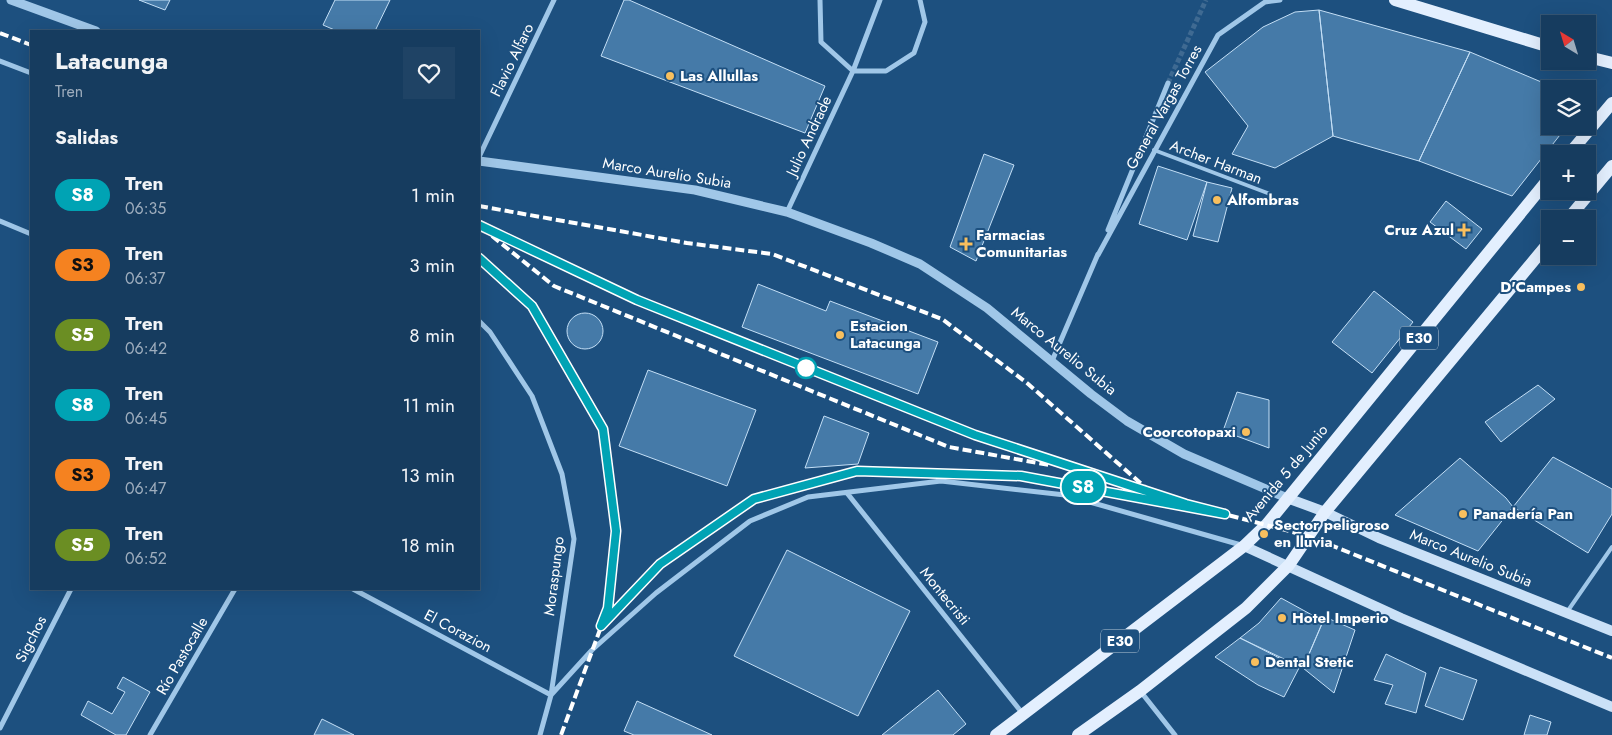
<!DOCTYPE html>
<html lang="es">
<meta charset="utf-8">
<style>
:root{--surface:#163c5f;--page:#1f4365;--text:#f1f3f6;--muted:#9eadbd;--line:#355674}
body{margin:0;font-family:Jost,sans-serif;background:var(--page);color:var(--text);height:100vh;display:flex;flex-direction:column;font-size:19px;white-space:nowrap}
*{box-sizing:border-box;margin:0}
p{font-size:16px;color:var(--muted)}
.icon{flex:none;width:28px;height:28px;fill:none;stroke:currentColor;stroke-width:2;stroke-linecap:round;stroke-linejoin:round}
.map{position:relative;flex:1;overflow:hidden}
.drawer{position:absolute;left:30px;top:30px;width:450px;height:560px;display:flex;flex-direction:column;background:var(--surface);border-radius:0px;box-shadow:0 5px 20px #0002,0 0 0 1px var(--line)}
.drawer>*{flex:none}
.badge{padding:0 10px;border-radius:16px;font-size:18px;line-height:32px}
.needle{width:32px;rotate:322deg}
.controls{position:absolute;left:1541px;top:15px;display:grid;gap:10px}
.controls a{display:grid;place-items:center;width:55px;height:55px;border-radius:0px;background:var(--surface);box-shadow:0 5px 20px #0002,0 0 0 1px var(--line);font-size:25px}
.map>.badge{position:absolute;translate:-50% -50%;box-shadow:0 0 0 2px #fff}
h2{padding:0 25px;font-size:19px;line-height:45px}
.round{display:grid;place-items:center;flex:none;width:52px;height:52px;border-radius:0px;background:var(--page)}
.head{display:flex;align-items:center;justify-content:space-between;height:85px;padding:0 25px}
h1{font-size:24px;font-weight:700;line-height:38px}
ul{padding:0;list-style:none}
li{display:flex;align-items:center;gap:15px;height:70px;padding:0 25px}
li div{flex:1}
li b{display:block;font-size:19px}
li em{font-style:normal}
li .badge{min-width:55px;font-weight:700;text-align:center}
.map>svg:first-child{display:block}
</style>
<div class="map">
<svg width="1612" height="735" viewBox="0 0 1612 735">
<rect width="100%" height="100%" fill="#1d507f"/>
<path fill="#457aa8" stroke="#c4dff6" d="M 139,0 L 170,0 L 165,10 Z
M 335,0 L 390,0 L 375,31 L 337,31 L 323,25 Z
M 624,0 L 629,0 L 825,86 L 805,133 L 601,56 Z
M 1319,10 L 1470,52 L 1419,161 L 1333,136 Z
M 1319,10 L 1333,136 L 1275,168 L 1232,154 L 1248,126 L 1205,72 L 1263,27 L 1295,12 Z
M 1470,52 L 1558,89 L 1550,89 L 1550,126 L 1567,126 L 1512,196 L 1419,161 Z
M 984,154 L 1014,165 L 976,261 L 950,247 Z
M 1158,166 L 1207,182 L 1187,240 L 1139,224 Z
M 1207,182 L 1232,188 L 1218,242 L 1193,236 Z
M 1446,201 L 1482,229 L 1466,249 L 1430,222 Z
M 758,284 L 826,311 L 830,301 L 938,342 L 918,394 L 742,327 Z
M 1374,291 L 1413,322 L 1372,373 L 1332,342 Z
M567 331a18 18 0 1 1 36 0a18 18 0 1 1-36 0Z
M 648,370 L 756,410 L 727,486 L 619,446 Z
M 1538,385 L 1555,399 L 1501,442 L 1485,422 Z
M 1237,392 L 1269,400 L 1269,448 L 1223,431 Z
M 824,416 L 869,433 L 858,464 L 805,468 Z
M 1553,457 L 1612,489 L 1612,514 L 1588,553 L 1513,507 Z
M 1460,458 L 1506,498 L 1513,507 L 1478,551 L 1395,515 Z
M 787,550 L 910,611 L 858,716 L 734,656 Z
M 1281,598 L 1323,621 L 1303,668 L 1240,638 L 1259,623 Z
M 1325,617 L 1355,630 L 1334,693 L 1303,668 Z
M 1240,638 L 1299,668 L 1284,697 L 1258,685 L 1215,657 Z
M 1386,654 L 1426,673 L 1416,713 L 1385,704 L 1393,685 L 1374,680 Z
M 1440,667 L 1477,680 L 1463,720 L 1425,706 Z
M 123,677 L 150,692 L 126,735 L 116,735 L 81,715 L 88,701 L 112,714 L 125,692 L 117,688 Z
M 938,690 L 966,724 L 953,735 L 882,735 Z
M 637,701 L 712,735 L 634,735 L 624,731 Z
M 1530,715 L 1551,722 L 1547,735 L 1524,735 Z
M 322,719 L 354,735 L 314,735 Z"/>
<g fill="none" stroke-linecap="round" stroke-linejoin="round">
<path stroke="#3f6a92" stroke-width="5" stroke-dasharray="5 2.5" stroke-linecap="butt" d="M 1168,83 L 1206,0"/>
<path stroke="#a0c7e8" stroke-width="4" d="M 1154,150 L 1270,194
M 1567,612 L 1612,547"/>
<path stroke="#a0c7e8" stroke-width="5" d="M 820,0 L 821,42 L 853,71 L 886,71 L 914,53 L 925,22 L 920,0
M 0,61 L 31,73
M 479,157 L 554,0
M 787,212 L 853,71 L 880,0
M 0,221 L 31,234
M 1108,230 L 1168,83
M 1098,255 L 1218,35 L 1265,2 L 1280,0
M 479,321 L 490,332 L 532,396 L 562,474 L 574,539 L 551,695 L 540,735
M 1052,361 L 1098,254
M 847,493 L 1023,714
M 353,589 L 551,695 L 592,650 L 656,593 L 750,521 L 808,497 L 941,481 L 1065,495 L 1241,545
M 1141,692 L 1175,735
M 0,728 L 71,589
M 150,735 L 235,589"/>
<path stroke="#a0c7e8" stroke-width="9" d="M 11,0 L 96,31
M 479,161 L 695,190 L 787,212 L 871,243 L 920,264 L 987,308 L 1091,394 L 1127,421 L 1184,454 L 1287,498"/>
<path stroke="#cbe1f7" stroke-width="10" d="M 1287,498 L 1325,512 L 1379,538 L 1612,631
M 1244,546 L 1401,618 L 1612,707"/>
<path stroke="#e3effe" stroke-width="12" d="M 1395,0 L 1550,47
M 1588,57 L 1612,63
M 1569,154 L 1612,103
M 1568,219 L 1612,166
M 996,735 L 1244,546 L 1267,524 L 1550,177
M 1078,735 L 1140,691 L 1246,608 L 1289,565 L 1325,512 L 1550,241"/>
<path stroke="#fff" stroke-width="4" stroke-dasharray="9 4" stroke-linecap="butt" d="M 0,33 L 31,45
M 479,206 L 687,243 L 772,254 L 942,319 L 1027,383 L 1146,488
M 479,225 L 637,300 L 975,435 L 1186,504 L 1308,536 L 1612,658
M 492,236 L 554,286 L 949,447 L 1049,465
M 479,258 L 532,306 L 603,429 L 616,531 L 608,608 L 561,735
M 601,626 L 660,564 L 754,499 L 857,471 L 1021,476 L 1160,502"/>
</g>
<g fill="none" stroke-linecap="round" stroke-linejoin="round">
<g stroke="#fff" stroke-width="11">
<path id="line" d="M 479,225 L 637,300 L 975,435 L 1186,504 L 1225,514 L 1021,476 L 857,471 L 754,499 L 660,564 L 601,626 L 608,608 L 616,531 L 603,429 L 532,306 L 479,258"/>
</g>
<use href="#line" stroke="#00a3b4" stroke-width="8"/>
</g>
<g fill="#f8bf5e" stroke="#1d507f" stroke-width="2">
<circle cx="670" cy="76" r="5"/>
<circle cx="1217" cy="200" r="5"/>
<path d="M1461.5 222.5h5v5h5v5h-5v5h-5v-5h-5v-5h5z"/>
<path d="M963.5 236.5h5v5h5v5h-5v5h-5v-5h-5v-5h5z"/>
<circle cx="1581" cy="287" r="5"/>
<circle cx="840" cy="335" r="5"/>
<circle cx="1246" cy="432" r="5"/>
<circle cx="1463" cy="514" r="5"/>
<circle cx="1264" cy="534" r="5"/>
<circle cx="1282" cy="618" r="5"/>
<circle cx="1255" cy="662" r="5"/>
</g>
<circle fill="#fff" stroke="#00a3b4" stroke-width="2.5" cx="806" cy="368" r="10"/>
<g text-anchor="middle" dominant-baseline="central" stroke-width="4" stroke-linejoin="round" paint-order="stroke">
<g fill="#1d507f" stroke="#bbcad9" stroke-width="1">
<rect x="1400" y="326.5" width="38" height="23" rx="4"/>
<rect x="1101" y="629.5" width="38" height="23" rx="4"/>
</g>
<g font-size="14" font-weight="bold" fill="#fff">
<text x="1419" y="338">E30</text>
<text x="1120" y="641">E30</text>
</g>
<g font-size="15" fill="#fff" stroke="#1d507f">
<text transform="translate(512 60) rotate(-64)">Flavio Alfaro</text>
<text transform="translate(1164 107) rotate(-61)">General Vargas Torres</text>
<text transform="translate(809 136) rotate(-65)">Julio Andrade</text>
<text transform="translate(1216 162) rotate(21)">Archer Harman</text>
<text transform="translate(667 173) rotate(9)">Marco Aurelio Subia</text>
<text transform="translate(1064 351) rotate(39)">Marco Aurelio Subia</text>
<text transform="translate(1286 473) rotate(-50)">Avenida 5 de Junio</text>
<text transform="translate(1471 558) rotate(22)">Marco Aurelio Subia</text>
<text transform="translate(554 576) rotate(-83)">Moraspungo</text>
<text transform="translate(945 596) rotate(51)">Montecristi</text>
<text transform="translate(458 631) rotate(28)">El Corazion</text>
<text transform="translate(31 639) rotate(-63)">Sigchos</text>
<text transform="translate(182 656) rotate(-60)">Río Pastocalle</text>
</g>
<g font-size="15" font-weight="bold" fill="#fff" stroke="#1d507f" text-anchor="start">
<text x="680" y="76">Las Allullas</text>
<text x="1227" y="200">Alfombras</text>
<text x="1454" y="230" text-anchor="end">Cruz Azul</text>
<text x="976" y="235">Farmacias<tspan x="976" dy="17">Comunitarias</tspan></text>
<text x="1571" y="287" text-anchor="end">D'Campes</text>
<text x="850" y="326">Estacion<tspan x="850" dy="17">Latacunga</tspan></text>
<text x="1236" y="432" text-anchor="end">Coorcotopaxi</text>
<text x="1473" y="514">Panadería Pan</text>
<text x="1274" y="525">Sector peligroso<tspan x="1274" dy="17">en lluvia</tspan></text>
<text x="1292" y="618">Hotel Imperio</text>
<text x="1265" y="662">Dental Stetic</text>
</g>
</g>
</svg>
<div class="controls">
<a><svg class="needle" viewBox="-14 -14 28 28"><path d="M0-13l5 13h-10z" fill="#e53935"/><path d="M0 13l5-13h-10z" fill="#9eadbd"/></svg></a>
<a><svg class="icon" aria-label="layers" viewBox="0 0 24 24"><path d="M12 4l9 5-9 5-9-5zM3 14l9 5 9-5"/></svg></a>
<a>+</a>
<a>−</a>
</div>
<b class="badge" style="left:1083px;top:487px;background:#00a3b4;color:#fff">S8</b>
<section class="drawer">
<div class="head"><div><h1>Latacunga</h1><p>Tren</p></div><a class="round"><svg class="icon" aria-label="heart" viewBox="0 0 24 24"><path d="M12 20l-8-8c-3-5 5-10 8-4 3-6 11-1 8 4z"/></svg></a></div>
<h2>Salidas</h2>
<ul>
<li><span class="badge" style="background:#00a3b4;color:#fff">S8</span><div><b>Tren</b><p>06:35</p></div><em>1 min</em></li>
<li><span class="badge" style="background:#f58220;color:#111">S3</span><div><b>Tren</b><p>06:37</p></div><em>3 min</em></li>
<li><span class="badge" style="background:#6b8e23;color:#fff">S5</span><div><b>Tren</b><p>06:42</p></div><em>8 min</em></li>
<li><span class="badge" style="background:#00a3b4;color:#fff">S8</span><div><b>Tren</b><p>06:45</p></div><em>11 min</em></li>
<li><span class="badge" style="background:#f58220;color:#111">S3</span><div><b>Tren</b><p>06:47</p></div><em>13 min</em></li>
<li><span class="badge" style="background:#6b8e23;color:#fff">S5</span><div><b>Tren</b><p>06:52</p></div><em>18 min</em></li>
</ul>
</section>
</div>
